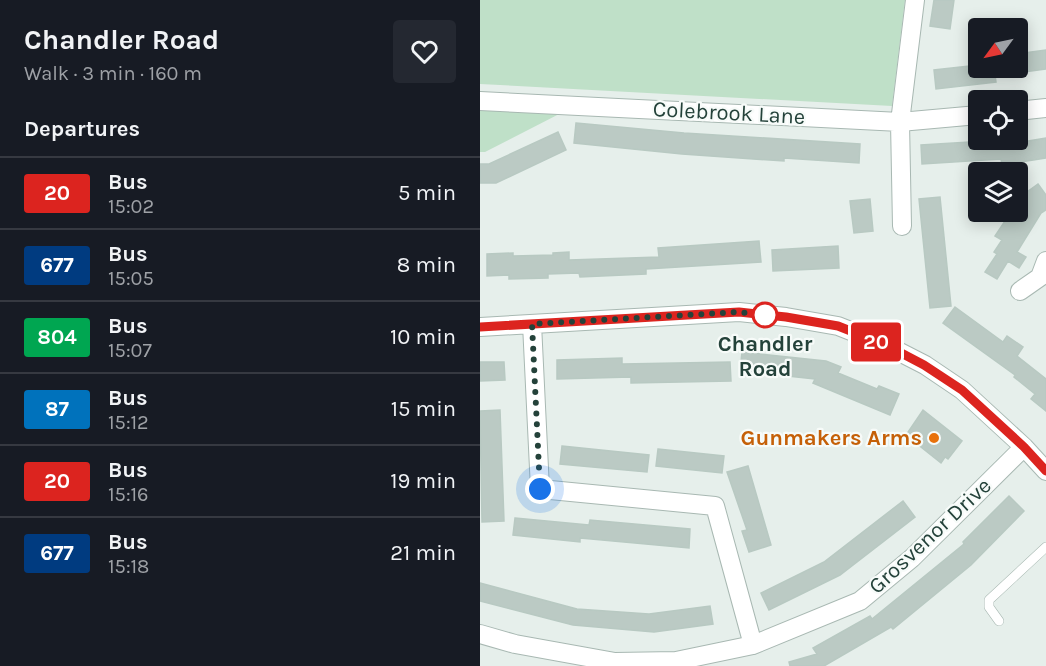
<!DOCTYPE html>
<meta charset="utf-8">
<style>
:root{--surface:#171b24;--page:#242831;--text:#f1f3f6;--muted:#9ea1a6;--line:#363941}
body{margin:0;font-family:Karla,sans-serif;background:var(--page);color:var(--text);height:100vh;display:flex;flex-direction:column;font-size:22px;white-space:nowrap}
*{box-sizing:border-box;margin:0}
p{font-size:20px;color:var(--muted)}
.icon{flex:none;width:33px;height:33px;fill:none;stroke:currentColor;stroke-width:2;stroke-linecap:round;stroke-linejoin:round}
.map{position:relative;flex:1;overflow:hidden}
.panel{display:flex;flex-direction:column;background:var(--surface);width:480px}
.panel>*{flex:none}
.badge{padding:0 12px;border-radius:4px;font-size:21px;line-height:39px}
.needle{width:39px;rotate:237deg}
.controls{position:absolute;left:488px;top:18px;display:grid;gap:12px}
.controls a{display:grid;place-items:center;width:60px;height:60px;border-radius:6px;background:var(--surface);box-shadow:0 3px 15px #0003;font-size:30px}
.you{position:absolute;width:30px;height:30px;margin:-15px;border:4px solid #fff;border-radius:50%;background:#1a73e8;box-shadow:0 0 0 9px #1a73e833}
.map>.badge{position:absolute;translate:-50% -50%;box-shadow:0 0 0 3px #fff}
h2{padding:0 24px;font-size:22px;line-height:54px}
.round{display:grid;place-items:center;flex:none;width:63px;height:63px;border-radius:6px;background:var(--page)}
.summary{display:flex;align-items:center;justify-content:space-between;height:102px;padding:0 24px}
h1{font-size:28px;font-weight:700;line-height:45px}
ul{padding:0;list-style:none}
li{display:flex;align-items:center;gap:18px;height:72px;padding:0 24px;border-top:2px solid var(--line)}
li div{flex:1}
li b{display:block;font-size:22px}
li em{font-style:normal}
li .badge{min-width:66px;font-weight:700;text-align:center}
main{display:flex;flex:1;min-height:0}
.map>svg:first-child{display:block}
</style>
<main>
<section class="panel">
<div class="summary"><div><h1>Chandler Road</h1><p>Walk · 3 min · 160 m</p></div><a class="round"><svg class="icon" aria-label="heart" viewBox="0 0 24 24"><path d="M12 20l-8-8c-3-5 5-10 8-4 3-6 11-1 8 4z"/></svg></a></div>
<h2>Departures</h2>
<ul>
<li><span class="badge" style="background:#dc241f;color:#fff">20</span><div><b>Bus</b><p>15:02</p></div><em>5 min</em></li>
<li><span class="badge" style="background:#003b80;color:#fff">677</span><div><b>Bus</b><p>15:05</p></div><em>8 min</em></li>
<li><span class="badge" style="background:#00a651;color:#fff">804</span><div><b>Bus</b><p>15:07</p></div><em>10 min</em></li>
<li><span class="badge" style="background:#0072bc;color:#fff">87</span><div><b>Bus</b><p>15:12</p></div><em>15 min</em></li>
<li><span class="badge" style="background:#dc241f;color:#fff">20</span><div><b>Bus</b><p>15:16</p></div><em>19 min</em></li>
<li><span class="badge" style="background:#003b80;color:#fff">677</span><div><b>Bus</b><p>15:18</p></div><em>21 min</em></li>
</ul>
</section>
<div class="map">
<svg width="566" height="666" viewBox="0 0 566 666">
<rect width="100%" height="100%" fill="#e6efeb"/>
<path fill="#bfe0c8" d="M 0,0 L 425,0 L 412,106 L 0,84 Z
M 0,108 L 85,111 L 5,152 L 0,152 Z"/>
<path fill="#bbcac4" stroke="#b8c9c2" stroke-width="1.5" d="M 454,0 L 474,0 L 470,29 L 450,26 Z
M 566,50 L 566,69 L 537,73 L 537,54 Z
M 498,65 L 498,68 L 514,68 L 516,82 L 456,89 L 454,70 Z
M 96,123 L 204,133 L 380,144 L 379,163 L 304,158 L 304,161 L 202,154 L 94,143 Z
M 78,132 L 86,150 L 16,183 L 0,183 L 0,164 L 9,164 Z
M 566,138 L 566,158 L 522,165 L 521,159 L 442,164 L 441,145 L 506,141 L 507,148 Z
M 558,184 L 566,195 L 566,210 L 561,213 L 537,252 L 546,257 L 539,268 L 528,261 L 517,279 L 505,272 L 517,254 L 514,252 L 522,240 L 515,236 L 531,212 L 537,212 L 537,201 L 540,197 Z
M 460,197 L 471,306 L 450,308 L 439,199 Z
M 390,199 L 393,231 L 374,233 L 370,201 Z
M 279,241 L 281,262 L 166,269 L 166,274 L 100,277 L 99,273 L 68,274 L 68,278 L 29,279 L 29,275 L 7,276 L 7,254 L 33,253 L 33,256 L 73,255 L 73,253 L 89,252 L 89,260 L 179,257 L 178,248 Z
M 358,246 L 359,268 L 293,271 L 292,250 Z
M 475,307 L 523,342 L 527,336 L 543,347 L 537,356 L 566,379 L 566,411 L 551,399 L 555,394 L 534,377 L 535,375 L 463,323 Z
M 262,352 L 346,361 L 361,367 L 358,373 L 397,389 L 399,386 L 419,394 L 410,415 L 333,383 L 335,379 L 260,371 Z
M 142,358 L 142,364 L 250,362 L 251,381 L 151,383 L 151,377 L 77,379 L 77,360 Z
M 0,362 L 24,362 L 25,380 L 0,381 Z
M 20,410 L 24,521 L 2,522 L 0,411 Z
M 443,410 L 482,441 L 468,459 L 465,457 L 461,463 L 426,435 Z
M 82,446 L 169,455 L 167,472 L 80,464 Z
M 178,449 L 244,456 L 242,473 L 176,466 Z
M 268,466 L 291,545 L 269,552 L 262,531 L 267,530 L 247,472 Z
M 529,496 L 544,511 L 491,565 L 413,629 L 411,627 L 344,666 L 310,666 L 309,662 L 337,654 L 333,648 L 390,616 L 392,619 L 484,544 L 483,542 Z
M 423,501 L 435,517 L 360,575 L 289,610 L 281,593 L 344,562 Z
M 35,518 L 109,525 L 110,520 L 210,529 L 209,548 L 100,538 L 100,542 L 33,535 Z
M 0,583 L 97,609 L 169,614 L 230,606 L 233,624 L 174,632 L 93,625 L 0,601 Z"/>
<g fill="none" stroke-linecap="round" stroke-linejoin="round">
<g stroke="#a8b8b2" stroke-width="10">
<path id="service" d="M 519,621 L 509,607 L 509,600 L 566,547"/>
</g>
<g stroke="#a8b8b2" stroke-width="20">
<path id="minor" d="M 0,101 L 420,122 L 498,115
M 537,111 L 566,108
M 422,226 L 420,122 L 435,0
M 540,291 L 560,277 L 566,261
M 52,324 L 60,489 L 235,506 L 273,645
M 0,327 L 259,312 L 306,317 L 358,326 L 406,345 L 445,365 L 482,390 L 544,447 L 566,471
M 0,634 L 35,644 L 135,662 L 196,661 L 273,645 L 380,601 L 432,558 L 544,447"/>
</g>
<use href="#service" stroke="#fff" stroke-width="9"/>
<use href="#minor" stroke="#fff" stroke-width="18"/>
</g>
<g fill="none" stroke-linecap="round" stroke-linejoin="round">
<g stroke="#fff" stroke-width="14">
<path id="line" d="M 0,327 L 259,312 L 306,317 L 358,326 L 406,345 L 444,365 L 482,390 L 544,447 L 566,471"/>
</g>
<use href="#line" stroke="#dc241f" stroke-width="9"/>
<path stroke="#24423a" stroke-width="6" stroke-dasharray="0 10.8" d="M 60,489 L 52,324 L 259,312 L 285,315"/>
</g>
<circle fill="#fff" stroke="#dc241f" stroke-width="3" cx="285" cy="315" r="12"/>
<circle fill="#e8710a" stroke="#f7fbf9" stroke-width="2" cx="454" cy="438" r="6"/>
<g text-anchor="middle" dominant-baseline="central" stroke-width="4.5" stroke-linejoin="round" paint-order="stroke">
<g font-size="22" fill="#24423a" stroke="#f7fbf9">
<text transform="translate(249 113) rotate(3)">Colebrook Lane</text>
<text transform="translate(450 536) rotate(-43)">Grosvenor Drive</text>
</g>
<g font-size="22" font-weight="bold" fill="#24423a" stroke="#f7fbf9">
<text x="285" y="344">Chandler<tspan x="285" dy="25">Road</tspan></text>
</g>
<g font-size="22" font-weight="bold" fill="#c56008" stroke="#f7fbf9" text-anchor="end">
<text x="442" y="438">Gunmakers Arms</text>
</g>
</g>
</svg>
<div class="controls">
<a><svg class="needle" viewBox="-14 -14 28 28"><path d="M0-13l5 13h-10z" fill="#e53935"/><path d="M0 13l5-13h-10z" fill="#9ea1a6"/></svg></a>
<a><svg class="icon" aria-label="locate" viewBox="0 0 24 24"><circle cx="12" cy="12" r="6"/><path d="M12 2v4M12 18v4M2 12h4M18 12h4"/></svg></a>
<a><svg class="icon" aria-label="layers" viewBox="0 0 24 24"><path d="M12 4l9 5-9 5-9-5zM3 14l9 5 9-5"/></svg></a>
</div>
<div class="you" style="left:60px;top:489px"></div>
<b class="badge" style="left:396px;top:342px;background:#dc241f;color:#fff">20</b>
</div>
</main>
